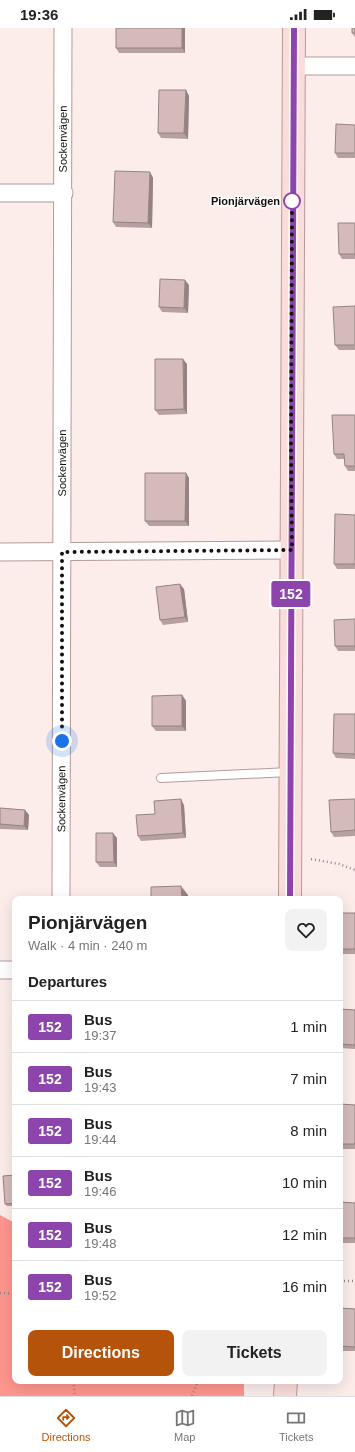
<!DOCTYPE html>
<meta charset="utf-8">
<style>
:root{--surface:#fff;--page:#f2f2f2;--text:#222;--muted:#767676;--line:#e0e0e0;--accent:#b45309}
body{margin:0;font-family:Helvetica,sans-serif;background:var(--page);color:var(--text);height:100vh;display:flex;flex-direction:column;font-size:15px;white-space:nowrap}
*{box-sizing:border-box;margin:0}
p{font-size:13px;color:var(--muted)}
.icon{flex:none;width:22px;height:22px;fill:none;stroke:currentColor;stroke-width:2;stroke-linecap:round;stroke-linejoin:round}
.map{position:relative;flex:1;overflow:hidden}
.sheet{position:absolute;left:12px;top:868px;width:331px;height:488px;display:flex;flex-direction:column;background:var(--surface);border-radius:8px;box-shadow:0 4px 16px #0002}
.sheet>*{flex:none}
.badge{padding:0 8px;border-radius:3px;font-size:14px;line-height:26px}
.you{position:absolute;width:20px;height:20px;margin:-10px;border:3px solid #fff;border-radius:50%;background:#1a73e8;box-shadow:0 0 0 6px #1a73e833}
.map>.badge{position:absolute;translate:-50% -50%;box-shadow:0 0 0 2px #fff}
h2{padding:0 16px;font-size:15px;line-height:36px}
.round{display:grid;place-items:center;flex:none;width:42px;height:42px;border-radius:8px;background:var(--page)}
.head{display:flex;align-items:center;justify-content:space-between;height:68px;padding:0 16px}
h1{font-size:19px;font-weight:600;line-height:30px}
.button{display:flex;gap:8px;margin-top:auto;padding:8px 16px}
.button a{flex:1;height:46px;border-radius:8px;background:var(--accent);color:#fff;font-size:16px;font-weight:600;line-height:46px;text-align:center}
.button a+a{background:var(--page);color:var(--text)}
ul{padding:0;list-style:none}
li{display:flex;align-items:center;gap:12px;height:52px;padding:0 16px;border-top:1px solid var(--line)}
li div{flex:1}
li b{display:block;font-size:15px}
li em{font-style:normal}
li .badge{min-width:44px;font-weight:700;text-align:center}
.status{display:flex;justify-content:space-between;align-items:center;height:28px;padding:0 20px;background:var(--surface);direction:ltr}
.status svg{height:11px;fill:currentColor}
.dock{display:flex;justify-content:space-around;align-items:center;height:56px;border-top:1px solid var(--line);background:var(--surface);font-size:11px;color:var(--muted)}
.dock a{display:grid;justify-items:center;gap:2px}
.dock .current{color:var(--accent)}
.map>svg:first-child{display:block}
</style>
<div class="status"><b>19:36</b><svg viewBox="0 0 49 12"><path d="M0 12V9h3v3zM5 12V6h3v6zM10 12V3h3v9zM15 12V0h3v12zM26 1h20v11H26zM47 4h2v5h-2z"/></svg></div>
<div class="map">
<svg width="355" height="1368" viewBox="0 0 355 1368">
<rect width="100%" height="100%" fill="#fcedeb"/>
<path fill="#fe968e" d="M 0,1187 L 15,1195 L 15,1353 L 244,1353 L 244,1368 L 0,1368 Z"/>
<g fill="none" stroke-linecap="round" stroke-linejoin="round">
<g stroke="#b39b99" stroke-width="10">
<path id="lane" d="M 161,750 L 289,744"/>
</g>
<g stroke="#b39b99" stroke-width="19">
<g id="street">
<path d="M 293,38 L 355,38"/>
<path d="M 0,165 L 64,165"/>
<path d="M 0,524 L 292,522"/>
<path id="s1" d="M 61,871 L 63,0"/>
<path d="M 0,942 L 15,942"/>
</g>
</g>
<g stroke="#b39b99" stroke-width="24">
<path id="secondary" d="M 290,871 L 294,0
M 285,1368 L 286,1353"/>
</g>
<path stroke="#928785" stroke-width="2.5" stroke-dasharray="1 3" stroke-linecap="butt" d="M 311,831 L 339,836 L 355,842
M 340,1253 L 355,1253
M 0,1265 L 15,1266
M 73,1353 L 75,1368
M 192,1368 L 198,1353"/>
<use href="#lane" stroke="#fff" stroke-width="8"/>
<use href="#street" stroke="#fff" stroke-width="17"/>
<use href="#secondary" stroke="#fadcda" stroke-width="22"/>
</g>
<path fill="#b6a19f" d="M 185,0 L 185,25 L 119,25 L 116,20 Z
M 352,5 L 355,5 L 355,9 Z
M 186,62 L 189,68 L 188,111 L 161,110 L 158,105 Z
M 355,97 L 355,130 L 338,130 L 335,125 Z
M 150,144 L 153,150 L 152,200 L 116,199 L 113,194 Z
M 355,195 L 355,231 L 342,231 L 339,226 Z
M 189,257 L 188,285 L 162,284 L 159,279 Z
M 355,278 L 355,322 L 339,322 L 335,317 Z
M 187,336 L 187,386 L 159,387 L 155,382 Z
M 355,387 L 355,443 L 348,443 L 345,438 L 344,431 L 337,431 L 334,426 Z
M 186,445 L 189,450 L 189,498 L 149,498 L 145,493 Z
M 355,487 L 355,541 L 337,541 L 334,536 Z
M 184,561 L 188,594 L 163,597 L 160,592 Z
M 355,591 L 355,623 L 338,623 L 335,618 Z
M 182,667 L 186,673 L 186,703 L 156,703 L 152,698 Z
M 355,686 L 355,731 L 336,730 L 333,725 Z
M 355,771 L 355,808 L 334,809 L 331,804 Z
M 184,777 L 186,810 L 141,813 L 138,808 L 155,786 Z
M 0,780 L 25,782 L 29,787 L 28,802 L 0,801 Z
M 117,810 L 117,839 L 100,839 L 96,834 Z
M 340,885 L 355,885 L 355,926 L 340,926 Z
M 340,981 L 355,982 L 355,1021 L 340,1020 Z
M 340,1076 L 355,1077 L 355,1121 L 340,1121 Z
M 15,1147 L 15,1178 L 7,1178 L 5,1176 Z
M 340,1174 L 355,1175 L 355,1215 L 340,1215 Z
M 340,1280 L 355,1281 L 355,1323 L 340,1323 Z"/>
<path fill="#948382" d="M 182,0 L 185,0 L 185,25 L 182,20 Z
M 186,62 L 189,68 L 188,111 L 184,105 Z
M 150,144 L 153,150 L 152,200 L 148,195 Z
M 185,252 L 189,257 L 188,285 L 184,280 Z
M 183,331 L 187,336 L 187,386 L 184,381 Z
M 186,445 L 189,450 L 189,498 L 185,493 Z
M 180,556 L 184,561 L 188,594 L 185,589 Z
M 182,667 L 186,673 L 186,703 L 182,698 Z
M 181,771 L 184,777 L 186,810 L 183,805 Z
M 25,782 L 29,787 L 28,802 L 24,798 Z
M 113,805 L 117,810 L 117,839 L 114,834 Z
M 181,858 L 188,867 L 188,871 L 182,871 Z"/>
<path fill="#d4bbb9" stroke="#948382" d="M 116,0 L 182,0 L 182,20 L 116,20 Z
M 352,0 L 355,0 L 355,5 L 352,5 Z
M 159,62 L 186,62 L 184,105 L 158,105 Z
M 336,96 L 355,97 L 355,125 L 335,125 Z
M 115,143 L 150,144 L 148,195 L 113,194 Z
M 338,195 L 355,195 L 355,226 L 339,226 Z
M 160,251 L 185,252 L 184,280 L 159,279 Z
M 355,278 L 355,317 L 335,317 L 333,279 Z
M 155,331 L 183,331 L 184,381 L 155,382 Z
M 332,387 L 355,387 L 355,438 L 345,438 L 344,426 L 334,426 Z
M 145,445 L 186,445 L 185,493 L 145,493 Z
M 335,486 L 355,487 L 355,536 L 334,536 Z
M 180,556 L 185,589 L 160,592 L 156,559 Z
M 355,591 L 355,618 L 335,618 L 334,592 Z
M 182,667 L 182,698 L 152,698 L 152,668 Z
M 334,686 L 355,686 L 355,726 L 333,725 Z
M 181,771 L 183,805 L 138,808 L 136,787 L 155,786 L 154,773 Z
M 355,771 L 355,802 L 331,804 L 329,772 Z
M 0,780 L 25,782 L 24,798 L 0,796 Z
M 96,805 L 113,805 L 114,834 L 96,834 Z
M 181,858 L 182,871 L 151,871 L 151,859 Z
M 340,885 L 355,885 L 355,921 L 340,921 Z
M 340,981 L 355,982 L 355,1017 L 340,1016 Z
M 340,1076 L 355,1077 L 355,1116 L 340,1116 Z
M 15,1147 L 15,1175 L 5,1176 L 3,1148 Z
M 340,1174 L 355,1175 L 355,1210 L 340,1210 Z
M 340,1280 L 355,1281 L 355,1319 L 340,1318 Z"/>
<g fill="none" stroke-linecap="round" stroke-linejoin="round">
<g stroke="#fff" stroke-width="9">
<path id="line" d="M 290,871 L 294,0"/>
</g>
<use href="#line" stroke="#8e44ad" stroke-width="6"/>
<path stroke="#170f0e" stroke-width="4" stroke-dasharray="0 7.2" d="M 62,713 L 62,524 L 292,522 L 291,416 L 292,173"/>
</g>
<circle fill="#fff" stroke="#8e44ad" stroke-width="2" cx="292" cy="173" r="8"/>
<g text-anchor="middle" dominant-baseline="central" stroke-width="3.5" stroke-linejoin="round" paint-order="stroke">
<g font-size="11" fill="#170f0e" stroke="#fefefe">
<text stroke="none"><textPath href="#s1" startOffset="760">Sockenvägen</textPath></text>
<text stroke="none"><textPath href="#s1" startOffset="436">Sockenvägen</textPath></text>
<text stroke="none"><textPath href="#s1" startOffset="100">Sockenvägen</textPath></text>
</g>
<g font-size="11" font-weight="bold" fill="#170f0e" stroke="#fefefe" text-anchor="end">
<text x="280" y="173">Pionjärvägen</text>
</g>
</g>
</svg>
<div class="you" style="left:62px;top:713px"></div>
<b class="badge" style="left:291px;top:566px;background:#8e44ad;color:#fff">152</b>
<section class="sheet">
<div class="head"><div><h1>Pionjärvägen</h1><p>Walk · 4 min · 240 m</p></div><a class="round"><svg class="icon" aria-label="heart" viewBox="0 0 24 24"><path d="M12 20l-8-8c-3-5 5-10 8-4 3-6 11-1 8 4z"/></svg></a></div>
<h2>Departures</h2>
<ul>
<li><span class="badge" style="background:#8e44ad;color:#fff">152</span><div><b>Bus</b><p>19:37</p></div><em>1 min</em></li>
<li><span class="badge" style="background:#8e44ad;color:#fff">152</span><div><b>Bus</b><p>19:43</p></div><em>7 min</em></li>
<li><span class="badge" style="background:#8e44ad;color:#fff">152</span><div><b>Bus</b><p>19:44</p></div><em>8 min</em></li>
<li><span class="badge" style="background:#8e44ad;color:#fff">152</span><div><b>Bus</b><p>19:46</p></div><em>10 min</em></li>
<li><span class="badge" style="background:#8e44ad;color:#fff">152</span><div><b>Bus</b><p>19:48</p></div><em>12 min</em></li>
<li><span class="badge" style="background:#8e44ad;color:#fff">152</span><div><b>Bus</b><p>19:52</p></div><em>16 min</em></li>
</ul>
<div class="button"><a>Directions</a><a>Tickets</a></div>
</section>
</div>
<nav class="dock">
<a class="current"><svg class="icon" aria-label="directions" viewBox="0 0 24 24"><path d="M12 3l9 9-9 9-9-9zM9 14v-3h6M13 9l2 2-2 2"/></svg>Directions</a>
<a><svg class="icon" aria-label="map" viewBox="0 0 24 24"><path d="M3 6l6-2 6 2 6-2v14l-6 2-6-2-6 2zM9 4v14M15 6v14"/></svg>Map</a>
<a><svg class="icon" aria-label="tickets" viewBox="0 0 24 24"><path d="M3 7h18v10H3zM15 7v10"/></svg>Tickets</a>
</nav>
